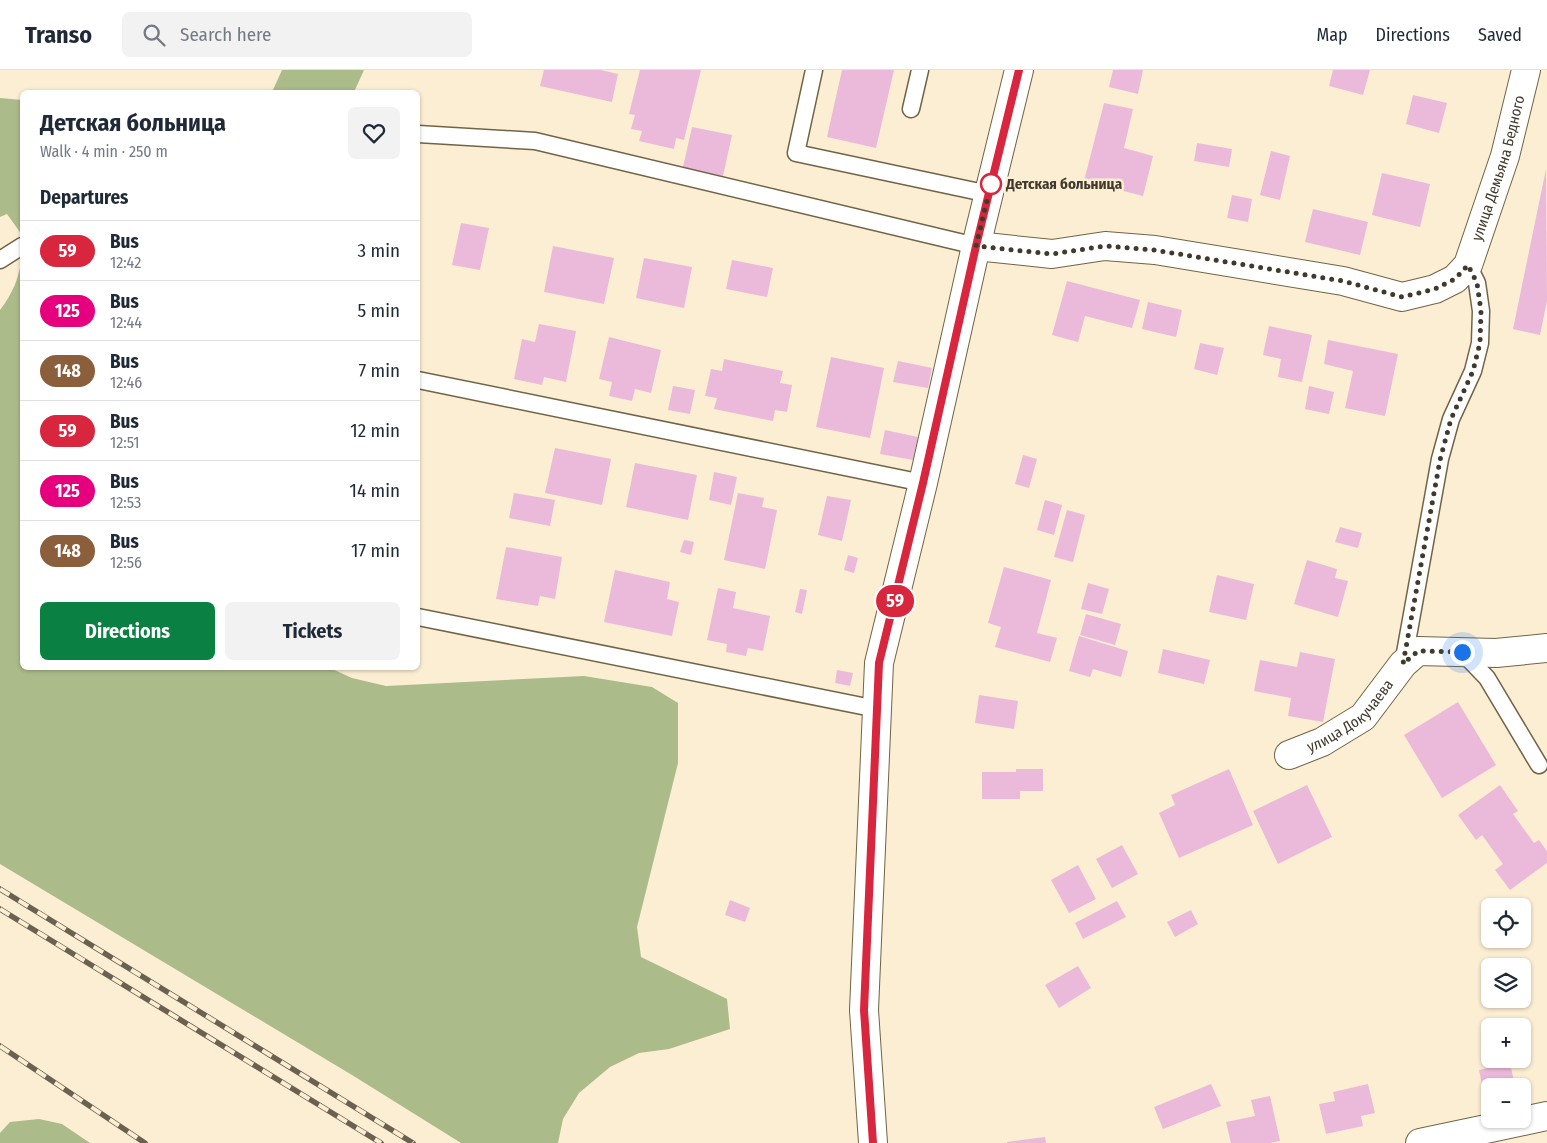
<!DOCTYPE html>
<meta charset="utf-8">
<style>
:root{--surface:#fff;--page:#f2f2f3;--text:#1f2937;--muted:#747a83;--line:#e0e1e3;--accent:#0b8043}
body{margin:0;font-family:"Fira Sans Condensed",sans-serif;background:var(--page);color:var(--text);height:100vh;display:flex;flex-direction:column;font-size:19px;white-space:nowrap}
*{box-sizing:border-box;margin:0}
p{font-size:16px;color:var(--muted)}
.icon{flex:none;width:28px;height:28px;fill:none;stroke:currentColor;stroke-width:2;stroke-linecap:round;stroke-linejoin:round}
.map{position:relative;flex:1;overflow:hidden}
.sheet{position:absolute;left:20px;top:20px;width:400px;height:580px;display:flex;flex-direction:column;background:var(--surface);border-radius:8px;box-shadow:0 1px 4px #0004}
.sheet>*{flex:none}
.badge{padding:0 10px;border-radius:16px;font-size:18px;line-height:32px}
.buttons{position:absolute;left:1481px;top:828px;display:grid;gap:10px}
.buttons a{display:grid;place-items:center;width:50px;height:50px;border-radius:8px;background:var(--surface);box-shadow:0 1px 4px #0004;font-size:25px}
.you{position:absolute;width:25px;height:25px;margin:-12px;border:4px solid #fff;border-radius:50%;background:#1a73e8;box-shadow:0 0 0 8px #1a73e833}
.map>.badge{position:absolute;translate:-50% -50%;box-shadow:0 0 0 2px #fff}
h2{padding:0 20px;font-size:19px;line-height:45px}
.round{display:grid;place-items:center;flex:none;width:52px;height:52px;border-radius:8px;background:var(--page)}
.summary{display:flex;align-items:center;justify-content:space-between;height:85px;padding:0 20px}
h1{font-size:24px;font-weight:700;line-height:38px}
.primary-button{display:flex;gap:10px;margin-top:auto;padding:10px 20px}
.primary-button a{flex:1;height:58px;border-radius:8px;background:var(--accent);color:#fff;font-size:20px;font-weight:700;line-height:58px;text-align:center}
.primary-button a+a{background:var(--page);color:var(--text)}
ul{padding:0;list-style:none}
li{display:flex;align-items:center;gap:15px;height:60px;padding:0 20px;border-top:1px solid var(--line)}
li div{flex:1}
li b{display:block;font-size:19px}
li em{font-style:normal}
li .badge{min-width:55px;font-weight:700;text-align:center}
header{display:flex;align-items:center;gap:30px;box-sizing:border-box;height:70px;padding:0 25px;background:var(--surface);border-bottom:1px solid var(--line)}
header strong{font-size:24px}
nav{display:flex;gap:28px;margin-inline-start:auto;font-size:18px}
.search{width:350px;height:45px;background:var(--page);display:flex;align-items:center;gap:12px;box-sizing:border-box;padding:0 18px;border-radius:8px;color:var(--muted);font-size:19px}
.map>svg:first-child{display:block}
</style>
<header>
<strong>Transo</strong>
<div class="search"><svg class="icon" aria-label="search" viewBox="0 0 24 24"><circle cx="10" cy="10" r="6"/><path d="M15 15l6 6"/></svg>Search here</div>
<nav><a>Map</a><a>Directions</a><a>Saved</a></nav>
</header>
<div class="map">
<svg width="1547" height="1073" viewBox="0 0 1547 1073">
<rect width="100%" height="100%" fill="#fceed3"/>
<path fill="#acbb8a" d="M 282,0 L 364,0 L 354,22 L 272,22 Z
M 0,28 L 22,30 L 22,165 L 7,144 L 0,147 Z
M 22,186 L 22,598 L 330,598 L 352,608 L 386,616 L 584,606 L 652,617 L 678,633 L 678,693 L 637,857 L 641,887 L 727,929 L 730,959 L 669,979 L 639,983 L 610,997 L 579,1023 L 563,1049 L 558,1073 L 461,1073 L 352,1005 L 0,794 L 0,240 C 12,225 20,206 22,186 Z
M 39,1049 L 62,1054 L 90,1073 L 0,1073 L 0,1063 L 10,1052 Z"/>
<path fill="#ebbada" d="M 544,0 L 601,0 L 618,4 L 612,32 L 540,16 Z
M 640,0 L 701,0 L 684,70 L 676,68 L 674,79 L 639,71 L 642,61 L 631,59 L 635,45 L 629,44 Z
M 842,0 L 894,0 L 876,78 L 827,67 Z
M 1113,0 L 1143,0 L 1138,24 L 1109,17 Z
M 1333,0 L 1370,0 L 1363,25 L 1329,16 Z
M 1413,25 L 1447,33 L 1439,63 L 1406,54 Z
M 1104,33 L 1133,39 L 1124,78 L 1153,86 L 1143,126 L 1084,111 Z
M 692,57 L 732,65 L 723,106 L 683,97 Z
M 1197,73 L 1232,79 L 1229,97 L 1194,91 Z
M 1271,81 L 1290,86 L 1280,130 L 1260,125 Z
M 1546,99 L 1547,231 L 1540,265 L 1513,259 Z
M 1382,103 L 1430,114 L 1420,157 L 1372,145 Z
M 1232,125 L 1252,129 L 1248,152 L 1227,148 Z
M 1313,139 L 1368,152 L 1360,185 L 1305,172 Z
M 461,153 L 489,158 L 480,200 L 452,195 Z
M 553,176 L 614,188 L 604,234 L 544,222 Z
M 644,188 L 692,197 L 684,238 L 636,228 Z
M 732,190 L 773,198 L 767,227 L 726,219 Z
M 1067,211 L 1140,230 L 1132,258 L 1085,246 L 1078,272 L 1052,265 Z
M 1148,232 L 1182,240 L 1176,267 L 1142,259 Z
M 539,254 L 576,261 L 566,312 L 544,307 L 542,315 L 514,309 L 522,269 L 535,272 Z
M 1269,256 L 1312,265 L 1302,312 L 1278,307 L 1281,289 L 1263,285 Z
M 609,267 L 661,280 L 651,323 L 635,319 L 632,331 L 609,326 L 612,312 L 599,309 Z
M 1328,270 L 1398,284 L 1385,346 L 1345,338 L 1353,301 L 1324,294 Z
M 1200,273 L 1224,278 L 1217,305 L 1194,299 Z
M 831,287 L 884,298 L 870,368 L 816,357 Z
M 724,289 L 783,301 L 780,313 L 792,315 L 787,342 L 775,340 L 773,351 L 714,339 L 717,328 L 705,326 L 711,299 L 722,301 Z
M 898,291 L 932,298 L 928,318 L 893,312 Z
M 673,316 L 695,320 L 690,344 L 668,340 Z
M 1309,316 L 1334,322 L 1329,344 L 1305,339 Z
M 885,360 L 918,367 L 913,390 L 880,384 Z
M 555,378 L 611,389 L 602,435 L 545,423 Z
M 1023,385 L 1037,389 L 1029,418 L 1015,414 Z
M 635,393 L 697,405 L 688,450 L 626,437 Z
M 714,402 L 737,407 L 731,435 L 709,430 Z
M 514,423 L 555,430 L 550,456 L 509,448 Z
M 738,423 L 764,428 L 762,437 L 777,440 L 765,499 L 724,490 Z
M 827,426 L 851,430 L 842,471 L 818,465 Z
M 1045,430 L 1062,435 L 1054,465 L 1037,460 Z
M 1067,440 L 1085,445 L 1073,492 L 1054,487 Z
M 1340,457 L 1362,463 L 1358,478 L 1335,472 Z
M 684,470 L 694,472 L 691,485 L 680,482 Z
M 506,477 L 562,487 L 555,529 L 540,526 L 538,536 L 496,529 Z
M 848,485 L 858,488 L 854,503 L 844,500 Z
M 1307,490 L 1337,499 L 1335,508 L 1348,511 L 1338,547 L 1294,534 Z
M 1004,497 L 1051,510 L 1037,563 L 1057,568 L 1050,592 L 995,577 L 1001,557 L 988,553 Z
M 615,500 L 670,512 L 667,529 L 679,532 L 672,566 L 604,552 Z
M 1217,505 L 1254,514 L 1246,550 L 1209,542 Z
M 1088,513 L 1109,519 L 1102,544 L 1081,539 Z
M 718,518 L 736,522 L 733,538 L 770,546 L 763,581 L 748,578 L 746,586 L 726,582 L 727,574 L 707,570 Z
M 800,519 L 807,520 L 802,544 L 795,542 Z
M 1086,544 L 1121,554 L 1115,575 L 1080,565 Z
M 1079,566 L 1128,581 L 1121,607 L 1093,599 L 1090,607 L 1069,601 Z
M 1163,579 L 1210,590 L 1204,614 L 1158,603 Z
M 1300,582 L 1335,589 L 1323,652 L 1288,646 L 1291,628 L 1254,621 L 1260,590 L 1297,597 Z
M 837,600 L 853,603 L 850,616 L 835,613 Z
M 979,625 L 1018,631 L 1014,659 L 975,653 Z
M 1458,632 L 1496,695 L 1442,728 L 1404,665 Z
M 1016,699 L 1043,699 L 1043,721 L 1020,721 L 1020,729 L 982,729 L 982,702 L 1016,702 Z
M 1229,699 L 1253,755 L 1179,788 L 1159,743 L 1175,735 L 1171,725 Z
M 1307,715 L 1332,767 L 1278,794 L 1253,741 Z
M 1500,715 L 1518,741 L 1513,744 L 1534,773 L 1539,770 L 1547,781 L 1547,793 L 1510,820 L 1495,800 L 1503,794 L 1482,765 L 1476,770 L 1458,745 Z
M 1122,775 L 1138,804 L 1112,818 L 1096,789 Z
M 1078,795 L 1096,829 L 1069,843 L 1051,810 Z
M 730,830 L 750,838 L 745,852 L 725,845 Z
M 1117,831 L 1126,847 L 1083,869 L 1075,853 Z
M 1191,840 L 1198,854 L 1175,867 L 1167,852 Z
M 1078,896 L 1091,918 L 1059,938 L 1045,915 Z
M 1510,993 L 1515,1016 L 1490,1016 L 1490,1028 L 1485,1029 L 1479,1000 Z
M 1211,1014 L 1221,1036 L 1163,1059 L 1154,1037 Z
M 1368,1014 L 1375,1043 L 1361,1046 L 1363,1056 L 1326,1064 L 1319,1034 L 1335,1031 L 1333,1022 Z
M 1270,1026 L 1280,1071 L 1270,1073 L 1231,1073 L 1226,1052 L 1255,1046 L 1251,1030 Z
M 1045,1067 L 1046,1073 L 1007,1073 L 1007,1072 Z"/>
<g fill="none" stroke-linecap="round" stroke-linejoin="round">
<g stroke="#726346" stroke-width="19">
<path id="service" d="M 814,0 L 796,83 L 989,124
M 911,39 L 920,0
M 418,64 L 535,71 L 976,176
M 0,190 L 22,176
M 418,310 L 923,413
M 418,547 L 877,639
M 1462,582 L 1487,608 L 1539,695
M 1403,594 L 1440,389 L 1451,349 L 1473,301 L 1480,273 L 1481,241 L 1477,213 L 1468,195"/>
</g>
<g stroke="#726346" stroke-width="30">
<g id="minor">
<path id="s1" d="M 976,176 L 1052,184 L 1105,176 L 1155,180 L 1343,211 L 1402,227 L 1435,219 L 1455,209 L 1468,195 L 1505,86 L 1526,0"/>
<path id="s2" d="M 1289,685 L 1322,672 L 1363,647 L 1403,594 L 1418,581 L 1496,583 L 1547,578"/>
<path d="M 1420,1073 L 1547,1046"/>
</g>
</g>
<g stroke="#726346" stroke-width="30">
<path id="tertiary" d="M 873,1073 L 864,940 L 879,593 L 923,413 L 976,176 L 1019,0"/>
</g>
<use href="#service" stroke="#fff" stroke-width="16"/>
<use href="#minor" stroke="#fff" stroke-width="28"/>
<use href="#tertiary" stroke="#fff" stroke-width="28"/>
<g stroke="#6a6151" stroke-width="5.5">
<path id="rail" d="M 0,819 L 413,1073
M 0,839 L 381,1073
M 0,976 L 145,1073"/>
</g>
<use href="#rail" stroke="#fceed3" stroke-width="4" stroke-dasharray="11" stroke-linecap="butt"/>
</g>
<g fill="none" stroke-linecap="round" stroke-linejoin="round">
<g stroke="#fff" stroke-width="11">
<path id="line" d="M 873,1073 L 864,940 L 879,593 L 923,413 L 976,176 L 1019,0"/>
</g>
<use href="#line" stroke="#d7263d" stroke-width="8"/>
<path stroke="#40392c" stroke-width="5" stroke-dasharray="0 9" d="M 991,114 L 976,176 L 1052,184 L 1105,176 L 1154,180 L 1343,211 L 1402,227 L 1435,219 L 1455,209 L 1468,195 L 1477,213 L 1481,241 L 1480,273 L 1473,301 L 1451,349 L 1440,390 L 1403,594 L 1418,581 L 1462,582"/>
</g>
<circle fill="#fff" stroke="#d7263d" stroke-width="2.5" cx="991" cy="114" r="10"/>
<g text-anchor="middle" dominant-baseline="central" stroke-width="5" stroke-linejoin="round" paint-order="stroke">
<g font-size="15" fill="#40392c" stroke="#fceed3">
<text stroke="none"><textPath href="#s1" startOffset="609">улица Демьяна Бедного</textPath></text>
<text stroke="none"><textPath href="#s2" startOffset="74">улица Докучаева</textPath></text>
</g>
<g font-size="15" font-weight="bold" fill="#40392c" stroke="#fceed3" text-anchor="start">
<text x="1006" y="114">Детская больница</text>
</g>
</g>
</svg>
<div class="buttons">
<a><svg class="icon" aria-label="locate" viewBox="0 0 24 24"><circle cx="12" cy="12" r="6"/><path d="M12 2v4M12 18v4M2 12h4M18 12h4"/></svg></a>
<a><svg class="icon" aria-label="layers" viewBox="0 0 24 24"><path d="M12 4l9 5-9 5-9-5zM3 14l9 5 9-5"/></svg></a>
<a>+</a>
<a>−</a>
</div>
<div class="you" style="left:1462px;top:582px"></div>
<b class="badge" style="left:895px;top:531px;background:#d7263d;color:#fff">59</b>
<section class="sheet">
<div class="summary"><div><h1>Детская больница</h1><p>Walk · 4 min · 250 m</p></div><a class="round"><svg class="icon" aria-label="heart" viewBox="0 0 24 24"><path d="M12 20l-8-8c-3-5 5-10 8-4 3-6 11-1 8 4z"/></svg></a></div>
<h2>Departures</h2>
<ul>
<li><span class="badge" style="background:#d7263d;color:#fff">59</span><div><b>Bus</b><p>12:42</p></div><em>3 min</em></li>
<li><span class="badge" style="background:#e6007e;color:#fff">125</span><div><b>Bus</b><p>12:44</p></div><em>5 min</em></li>
<li><span class="badge" style="background:#8b5e3c;color:#fff">148</span><div><b>Bus</b><p>12:46</p></div><em>7 min</em></li>
<li><span class="badge" style="background:#d7263d;color:#fff">59</span><div><b>Bus</b><p>12:51</p></div><em>12 min</em></li>
<li><span class="badge" style="background:#e6007e;color:#fff">125</span><div><b>Bus</b><p>12:53</p></div><em>14 min</em></li>
<li><span class="badge" style="background:#8b5e3c;color:#fff">148</span><div><b>Bus</b><p>12:56</p></div><em>17 min</em></li>
</ul>
<div class="primary-button"><a>Directions</a><a>Tickets</a></div>
</section>
</div>
